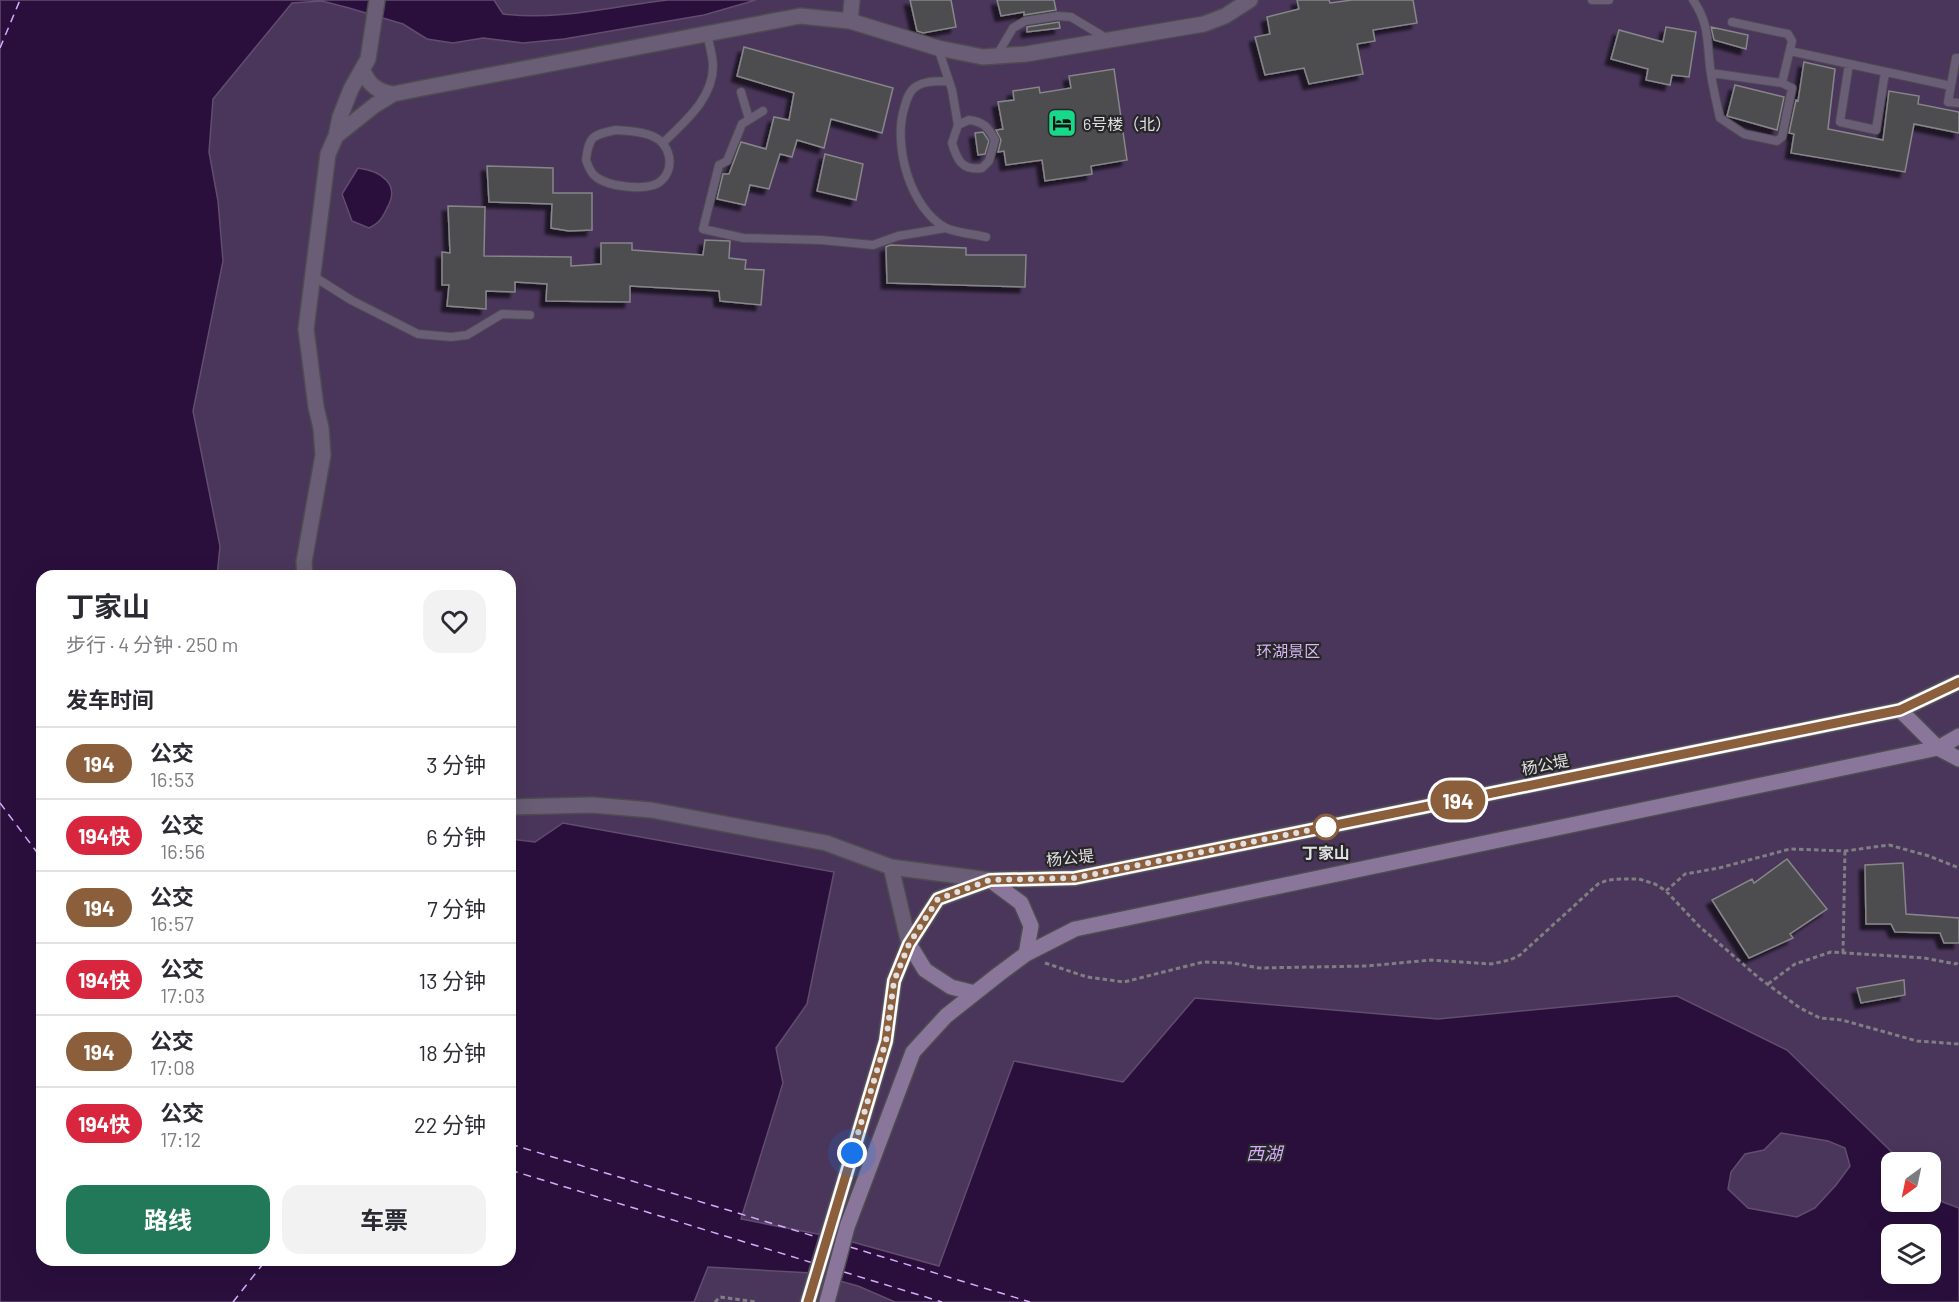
<!DOCTYPE html>
<html lang="zh">
<meta charset="utf-8">
<style>
:root{--surface:#fff;--page:#f2f2f3;--text:#2b2b33;--muted:#7c7c81;--line:#e1e1e2;--accent:#22795a}
body{margin:0;font-family:Barlow,"Noto Sans SC",sans-serif;background:var(--page);color:var(--text);height:100vh;display:flex;flex-direction:column;font-size:22px;white-space:nowrap}
*{box-sizing:border-box;margin:0}
p{font-size:20px;color:var(--muted)}
.icon{flex:none;width:33px;height:33px;fill:none;stroke:currentColor;stroke-width:2;stroke-linecap:round;stroke-linejoin:round}
.map{position:relative;flex:1;overflow:hidden}
.side{position:absolute;left:36px;top:570px;width:480px;height:696px;display:flex;flex-direction:column;background:var(--surface);border-radius:18px;box-shadow:0 6px 24px #0002}
.side>*{flex:none}
.badge{padding:0 12px;border-radius:20px;font-size:21px;line-height:39px}
.needle{width:39px;rotate:213deg}
.controls{position:absolute;left:1881px;top:1152px;display:grid;gap:12px}
.controls a{display:grid;place-items:center;width:60px;height:60px;border-radius:12px;background:var(--surface);box-shadow:0 6px 24px #0002;font-size:30px}
.you{position:absolute;width:30px;height:30px;margin:-15px;border:4px solid #fff;border-radius:50%;background:#1a73e8;box-shadow:0 0 0 9px #1a73e833}
.map>.badge{position:absolute;translate:-50% -50%;box-shadow:0 0 0 3px #fff}
h2{padding:0 30px;font-size:22px;line-height:54px}
.round{display:grid;place-items:center;flex:none;width:63px;height:63px;border-radius:18px;background:var(--page)}
.summary{display:flex;align-items:center;justify-content:space-between;height:102px;padding:0 30px}
h1{font-size:28px;font-weight:700;line-height:45px}
.cta{display:flex;gap:12px;margin-top:auto;padding:12px 30px}
.cta a{flex:1;height:69px;border-radius:18px;background:var(--accent);color:#fff;font-size:24px;font-weight:700;line-height:69px;text-align:center}
.cta a+a{background:var(--page);color:var(--text)}
ul{padding:0;list-style:none}
li{display:flex;align-items:center;gap:18px;height:72px;padding:0 30px;border-top:2px solid var(--line)}
li div{flex:1}
li b{display:block;font-size:22px}
li em{font-style:normal}
li .badge{min-width:66px;font-weight:700;text-align:center}
.map>svg:first-child{display:block}
</style>
<div class="map">
<svg width="1959" height="1302" viewBox="0 0 1959 1302">
<defs>
<filter id="shadow"><feDropShadow dx="-5.5" dy="5.5" stdDeviation="1.5" flood-color="#0009"/></filter>
</defs>
<rect width="100%" height="100%" fill="#313033"/>
<path fill="#4a365b" fill-rule="evenodd" d="M 0,0 L 1959,0 L 1959,1302 L 0,1302 ZM 42,576 L 510,576 L 510,1260 L 42,1260 ZM 1892,1162 L 1930,1162 L 1930,1202 L 1892,1202 ZM 1892,1234 L 1930,1234 L 1930,1274 L 1892,1274 Z"/>
<path fill="#2a0f3d" stroke="#614d6e" stroke-width="1.5" fill-rule="evenodd" d="M 0,0 L 494,0 L 503,14 C 559,21 613,6 668,0 C 697,0 727,0 756,0 L 704,15 L 564,39 L 523,43 L 483,38 L 453,43 L 427,39 L 403,24 L 349,8 L 322,1 L 292,3 L 213,99 L 209,152 L 218,201 L 223,261 L 193,411 L 220,546 L 217,576 L 42,576 L 42,1260 L 510,1260 L 510,839 L 535,842 L 563,823 L 834,872 L 807,1004 L 776,1048 L 783,1083 L 741,1219 L 838,1238 L 939,1266 L 1014,1061 L 1123,1082 L 1195,998 L 1438,1019 L 1677,996 L 1787,1050 L 1902,1162 L 1892,1162 L 1892,1202 L 1930,1202 L 1931,1190 L 1943,1202 L 1959,1208 L 1959,1302 L 895,1302 L 858,1286 L 811,1273 L 708,1267 L 694,1302 L 0,1302 ZM 1781,1133 L 1828,1141 L 1845,1148 L 1850,1166 L 1836,1185 L 1815,1208 L 1797,1217 L 1748,1208 L 1728,1189 L 1731,1172 L 1745,1154 L 1764,1150 ZM 1892,1234 L 1930,1234 L 1930,1274 L 1892,1274 Z
M 358,168 C 381,171 401,184 387,208 C 382,219 379,223 369,228 L 352,221 L 342,194 Z"/>
<g fill="none" stroke-linecap="round" stroke-linejoin="round">
<path stroke="#d5acfa" stroke-width="1.5" stroke-dasharray="8 6" stroke-linecap="butt" d="M 0,48 L 20,0
M 0,803 L 42,859
M 510,1144 L 820,1238
M 510,1170 L 813,1263
M 850,1247 L 1030,1302
M 844,1272 L 942,1302
M 233,1302 L 266,1260"/>
</g>
<path fill="#4e4d50" stroke="#878689" stroke-width="1.5" filter="url(#shadow)" d="M 910,0 L 951,0 L 956,27 L 923,33 L 917,31 Z
M 997,0 L 1054,0 L 1056,10 L 1024,15 L 1024,12 L 1001,16 Z
M 1297,0 L 1329,0 L 1330,3 L 1352,0 L 1413,0 L 1417,23 L 1373,30 L 1375,41 L 1357,44 L 1363,74 L 1309,84 L 1304,68 L 1265,75 L 1255,37 L 1270,34 L 1267,17 L 1299,9 Z
M 1059,22 L 1060,28 L 1027,32 L 1027,27 Z
M 1666,27 L 1696,32 L 1689,77 L 1672,75 L 1670,85 L 1646,80 L 1648,69 L 1611,59 L 1619,30 L 1663,42 Z
M 1711,27 L 1748,35 L 1746,49 L 1714,40 Z
M 744,47 L 893,88 L 882,133 L 831,119 L 824,148 L 797,140 L 792,157 L 780,154 L 769,189 L 750,185 L 745,205 L 717,199 L 723,174 L 729,174 L 741,142 L 766,149 L 774,117 L 789,120 L 794,93 L 737,76 Z
M 1804,62 L 1835,69 L 1828,129 L 1883,140 L 1889,91 L 1919,96 L 1918,104 L 1959,112 L 1959,133 L 1914,124 L 1905,172 L 1791,153 L 1794,134 L 1789,133 L 1796,100 L 1798,101 Z
M 1114,69 L 1127,160 L 1091,166 L 1092,174 L 1045,181 L 1042,160 L 1006,165 L 1004,151 L 998,152 L 1001,140 L 996,130 L 1003,129 L 998,102 L 1014,100 L 1013,91 L 1039,87 L 1040,93 L 1071,88 L 1069,76 Z
M 1735,85 L 1784,97 L 1777,130 L 1727,116 Z
M 983,132 L 989,141 L 985,154 L 978,155 L 975,133 Z
M 825,154 L 863,164 L 856,200 L 817,191 Z
M 487,166 L 553,168 L 553,193 L 592,193 L 592,230 L 569,231 L 551,228 L 552,204 L 489,202 Z
M 448,206 L 485,207 L 484,256 L 571,257 L 571,266 L 601,264 L 601,243 L 632,243 L 632,250 L 703,255 L 705,240 L 730,241 L 729,258 L 746,260 L 745,269 L 764,270 L 761,305 L 720,301 L 719,291 L 630,286 L 630,302 L 546,301 L 547,284 L 515,282 L 515,292 L 486,291 L 486,309 L 447,306 L 449,285 L 442,285 L 442,252 L 450,253 Z
M 890,245 L 966,248 L 966,255 L 1026,255 L 1025,287 L 887,283 L 886,247 Z
M 1787,859 L 1827,909 L 1790,934 L 1793,938 L 1749,958 L 1712,900 L 1752,879 L 1754,883 Z
M 1903,863 L 1906,914 L 1959,918 L 1959,943 L 1944,943 L 1940,933 L 1895,932 L 1891,924 L 1866,924 L 1865,865 Z
M 1904,980 L 1905,995 L 1861,1003 L 1857,988 Z"/>
<g fill="none" stroke-linecap="round" stroke-linejoin="round">
<g stroke="#4d4c4f" stroke-width="10">
<path id="lane" d="M 1592,0 L 1609,0
M 1693,0 C 1709,23 1707,41 1710,67 C 1712,84 1716,101 1720,118 L 1744,134 L 1777,141 L 1782,137 L 1792,88 L 1782,83 L 1711,73
M 1732,22 L 1788,34 L 1792,41 L 1782,83
M 938,48 L 952,90 L 958,125
M 1790,51 L 1951,86
M 997,55 L 1013,28 L 1025,21 L 1057,16 L 1071,17 L 1106,38
M 1959,58 L 1956,58 L 1948,102 L 1959,103
M 1849,64 L 1840,122 L 1876,130 L 1885,72
M 949,81 C 939,82 926,80 917,86 C 909,90 906,101 904,109 C 893,145 910,209 946,228 C 957,233 974,234 986,237
M 741,92 L 749,119
M 763,111 L 742,124 L 727,161 L 719,165 L 703,229 L 743,238 L 821,240 L 873,245 L 898,236 L 946,228
M 969,120 C 984,122 988,127 995,140 L 989,161 L 982,168 C 962,171 957,160 952,143 L 958,125 Z
M 616,130 C 627,131 642,131 652,136 C 670,143 676,167 661,181 C 649,192 607,187 595,176 C 590,172 588,166 586,160 C 589,136 592,135 616,130 Z
M 663,143 C 684,122 713,99 713,66 C 713,56 709,44 707,34
M 313,276 L 351,300 L 418,334 L 451,337 L 467,335 L 502,314 L 530,315"/>
</g>
<g stroke="#4d4c4f" stroke-width="18">
<path id="street" d="M 850,21 L 852,0
M 363,71 C 369,85 378,92 393,94
M 336,136 L 340,117 L 351,89 L 368,59 L 377,0
M 305,576 L 304,562 L 323,455 L 321,428 L 316,407 L 306,329 L 328,154 L 336,136 L 375,105 L 393,94 L 423,88 L 800,16 L 850,21 L 938,48 L 983,57 L 1026,54 L 1204,24 L 1225,16 L 1250,0
M 510,807 L 592,805 L 651,810 L 826,843 L 891,867 L 990,880
M 891,867 L 909,944"/>
</g>
<g stroke="#4d4c4f" stroke-width="18">
<path id="secondary" d="M 1900,710 L 1938,748 L 1959,759
M 990,880 L 1021,903 L 1031,926 L 1026,954
M 909,944 L 925,970 L 951,987 L 975,993
M 808,1302 L 886,1041 L 894,981 L 909,944 L 938,899 L 990,880 L 1075,878 L 1900,710 L 1959,682
M 827,1302 L 847,1227 L 913,1052 L 946,1016 L 999,974 L 1026,954 L 1075,929 L 1938,748 L 1959,736"/>
</g>
<path stroke="#7f7e80" stroke-width="3" stroke-dasharray="4.5 3" stroke-linecap="butt" d="M 1666,891 L 1685,874 L 1719,868 L 1790,849 L 1845,851 L 1889,845 L 1929,856 L 1959,868
M 1843,953 L 1845,851
M 1045,963 L 1087,977 L 1124,982 L 1203,962 L 1233,963 L 1259,968 L 1367,966 L 1431,960 L 1491,964 L 1510,960 L 1520,955 L 1598,884 L 1608,880 L 1621,879 L 1639,879 L 1655,884 L 1666,891 L 1699,926 L 1759,978 L 1800,1008 L 1820,1018 L 1842,1020 L 1917,1041 L 1959,1044
M 1768,984 L 1795,964 L 1831,952 L 1924,958 L 1956,964 L 1959,961
M 715,1302 L 720,1297 L 757,1302"/>
<use href="#lane" stroke="#695e75" stroke-width="8"/>
<use href="#street" stroke="#695e75" stroke-width="15"/>
<use href="#secondary" stroke="#89769a" stroke-width="15"/>
</g>
<g fill="none" stroke-linecap="round" stroke-linejoin="round">
<g stroke="#fff" stroke-width="14">
<path id="line" d="M 808,1302 L 886,1041 L 894,981 L 909,944 L 938,899 L 990,880 L 1075,878 L 1900,710 L 1959,682"/>
</g>
<use href="#line" stroke="#8b5e3c" stroke-width="9"/>
<path stroke="#e0dfe1" stroke-width="6" stroke-dasharray="0 10.8" d="M 852,1153 L 886,1041 L 894,981 L 909,944 L 938,899 L 990,880 L 1075,878 L 1330,826 L 1326,827"/>
</g>
<defs>
<g id="hotel-square" transform="scale(1.5)"><rect x="-9" y="-9" width="18" height="18" rx="4" fill="#17d989" stroke="#272629"/><path d="M-6-4.5h1.5V1H6V5H4.5V3h-9V5H-6ZM-4 0a1.8 1.8 0 1 1 3.6 0ZM.5 0V-2.5h3Q6-2.5 6 0Z" fill="#111"/></g>
</defs>
<g fill-rule="evenodd">
<use href="#hotel-square" x="1062" y="123"/>
</g>
<circle fill="#fff" stroke="#8b5e3c" stroke-width="3" cx="1326" cy="827" r="12"/>
<g text-anchor="middle" dominant-baseline="central" stroke-width="4.5" stroke-linejoin="round" paint-order="stroke">
<g font-size="16" fill="#e0dfe1" stroke="#272629" text-anchor="start">
<text x="1083" y="123">6号楼（北）</text>
</g>
<g font-size="16" fill="#d7b7f5" stroke="#272629">
<text x="1288" y="650">环湖景区</text>
</g>
<g font-size="16" fill="#e0dfe1" stroke="#272629">
<text transform="translate(1545 764) rotate(-11)">杨公堤</text>
<text transform="translate(1070 857) rotate(-6)">杨公堤</text>
</g>
<g font-size="16" font-weight="bold" fill="#e0dfe1" stroke="#272629">
<text x="1326" y="852">丁家山</text>
</g>
<g font-size="18" font-style="italic" fill="#d5acfa" stroke="#272629">
<text x="1264" y="1153">西湖</text>
</g>
</g>
</svg>
<div class="controls">
<a><svg class="needle" viewBox="-14 -14 28 28"><path d="M0-13l5 13h-10z" fill="#e53935"/><path d="M0 13l5-13h-10z" fill="#7c7c81"/></svg></a>
<a><svg class="icon" aria-label="layers" viewBox="0 0 24 24"><path d="M12 4l9 5-9 5-9-5zM3 14l9 5 9-5"/></svg></a>
</div>
<div class="you" style="left:852px;top:1153px"></div>
<b class="badge" style="left:1458px;top:800px;background:#8b5e3c;color:#fff">194</b>
<section class="side">
<div class="summary"><div><h1>丁家山</h1><p>步行 · 4 分钟 · 250 m</p></div><a class="round"><svg class="icon" aria-label="heart" viewBox="0 0 24 24"><path d="M12 20l-8-8c-3-5 5-10 8-4 3-6 11-1 8 4z"/></svg></a></div>
<h2>发车时间</h2>
<ul>
<li><span class="badge" style="background:#8b5e3c;color:#fff">194</span><div><b>公交</b><p>16:53</p></div><em>3 分钟</em></li>
<li><span class="badge" style="background:#d7263d;color:#fff">194快</span><div><b>公交</b><p>16:56</p></div><em>6 分钟</em></li>
<li><span class="badge" style="background:#8b5e3c;color:#fff">194</span><div><b>公交</b><p>16:57</p></div><em>7 分钟</em></li>
<li><span class="badge" style="background:#d7263d;color:#fff">194快</span><div><b>公交</b><p>17:03</p></div><em>13 分钟</em></li>
<li><span class="badge" style="background:#8b5e3c;color:#fff">194</span><div><b>公交</b><p>17:08</p></div><em>18 分钟</em></li>
<li><span class="badge" style="background:#d7263d;color:#fff">194快</span><div><b>公交</b><p>17:12</p></div><em>22 分钟</em></li>
</ul>
<div class="cta"><a>路线</a><a>车票</a></div>
</section>
</div>
